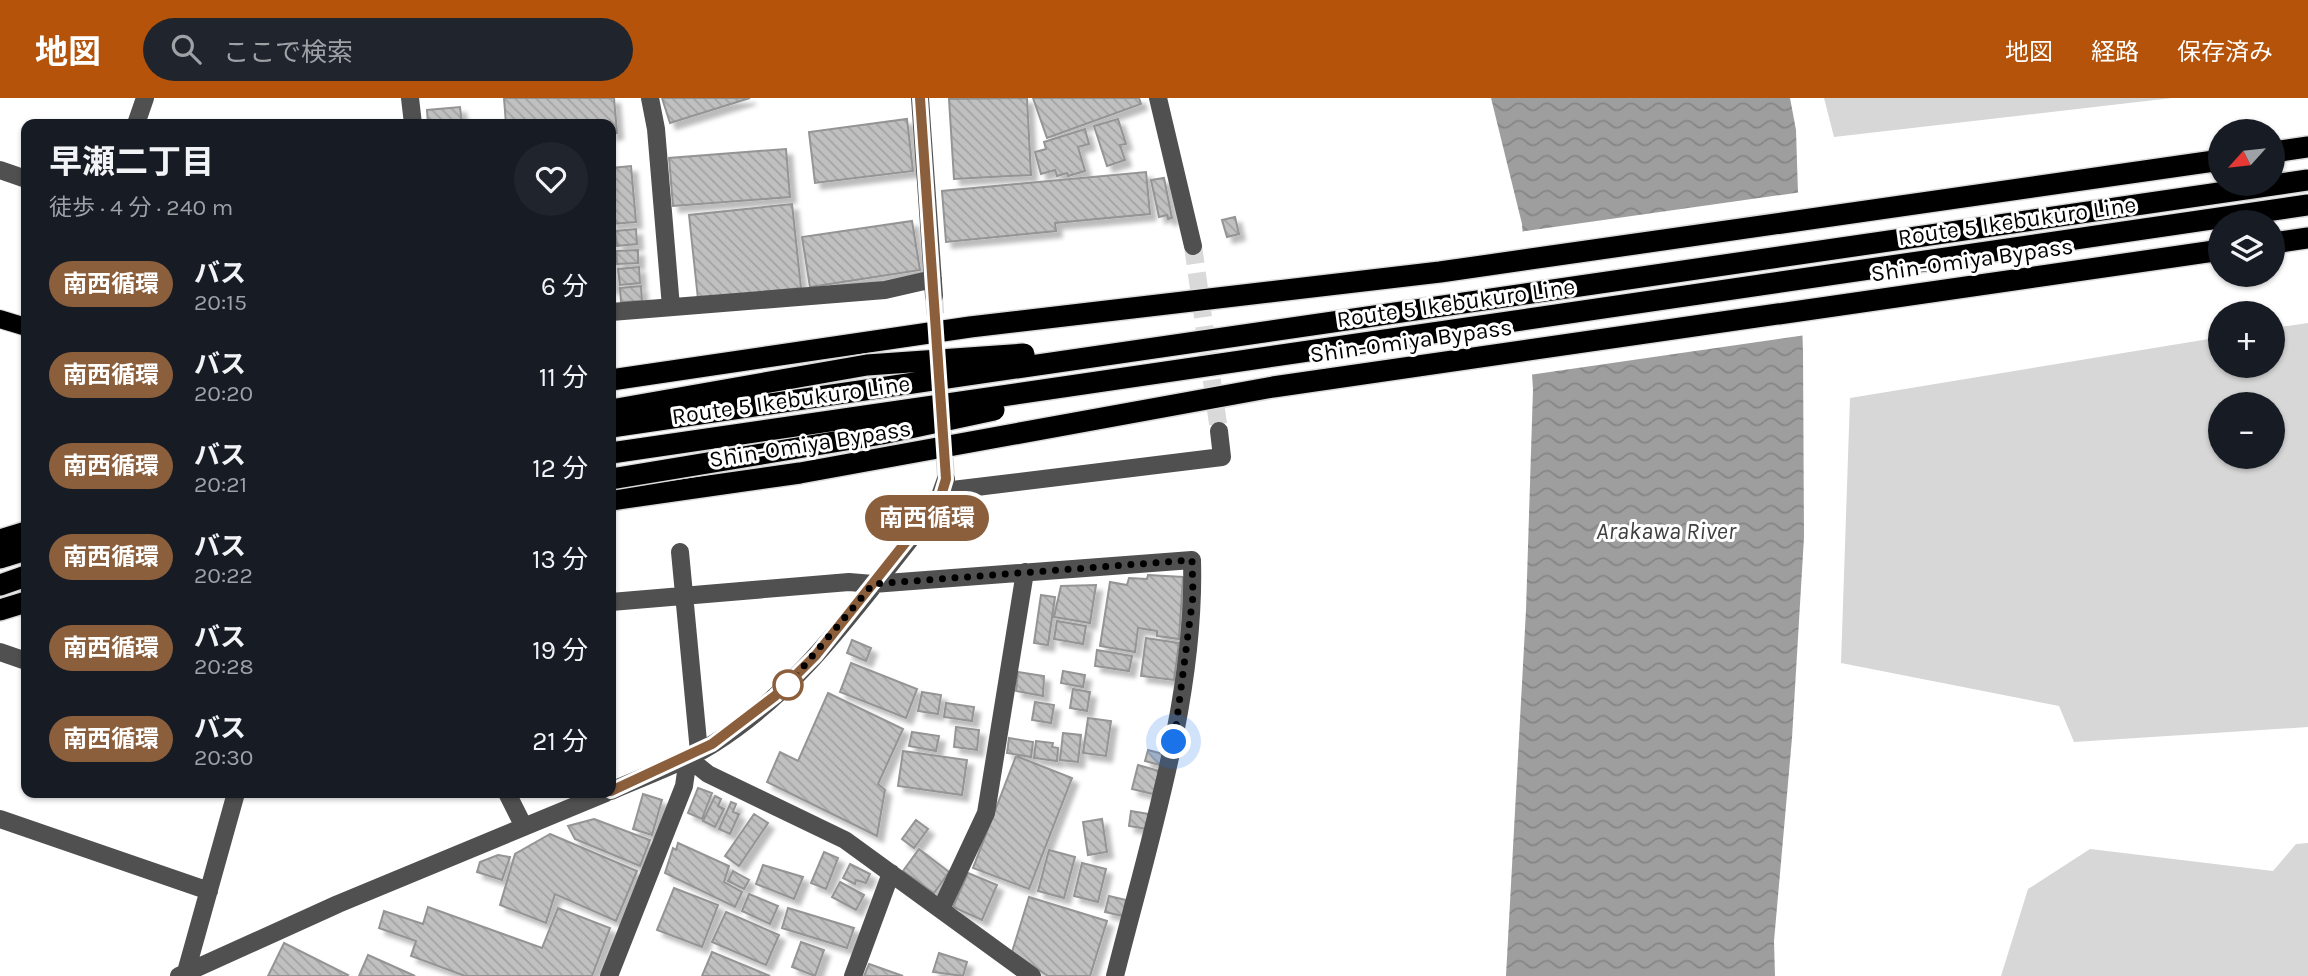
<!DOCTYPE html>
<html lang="ja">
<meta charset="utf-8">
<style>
:root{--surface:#171b24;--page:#20242c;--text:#f1f3f6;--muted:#9ea1a6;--accent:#b45309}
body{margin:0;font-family:Karla,"Noto Sans JP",sans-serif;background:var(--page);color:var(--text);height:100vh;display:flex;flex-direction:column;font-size:26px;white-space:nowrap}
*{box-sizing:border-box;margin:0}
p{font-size:23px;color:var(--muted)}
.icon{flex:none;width:38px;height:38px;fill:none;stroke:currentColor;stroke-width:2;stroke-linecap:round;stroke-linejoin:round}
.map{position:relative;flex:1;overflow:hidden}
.details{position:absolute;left:21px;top:21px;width:595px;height:679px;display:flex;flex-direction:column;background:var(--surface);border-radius:14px;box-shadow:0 2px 5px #0004}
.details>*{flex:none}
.badge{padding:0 14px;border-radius:23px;font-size:24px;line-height:46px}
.needle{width:46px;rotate:243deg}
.tools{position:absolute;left:2208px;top:21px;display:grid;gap:14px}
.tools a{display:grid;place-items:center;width:77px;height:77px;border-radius:50%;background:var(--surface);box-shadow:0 2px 5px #0004;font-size:35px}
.you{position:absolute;width:35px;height:35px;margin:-18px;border:5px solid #fff;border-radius:50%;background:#1a73e8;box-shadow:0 0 0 10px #1a73e833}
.map>.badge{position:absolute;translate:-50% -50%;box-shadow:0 0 0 4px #fff}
.round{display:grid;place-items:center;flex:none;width:74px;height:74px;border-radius:37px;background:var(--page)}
.head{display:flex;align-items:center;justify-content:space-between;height:119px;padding:0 28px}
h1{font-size:33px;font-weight:700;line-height:52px}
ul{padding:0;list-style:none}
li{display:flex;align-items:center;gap:21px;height:91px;padding:0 28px}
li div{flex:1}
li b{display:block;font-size:26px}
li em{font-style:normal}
li .badge{min-width:77px;font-weight:700;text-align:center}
header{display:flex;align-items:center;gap:42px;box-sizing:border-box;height:98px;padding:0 35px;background:var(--accent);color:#fff}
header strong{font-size:33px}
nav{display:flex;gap:38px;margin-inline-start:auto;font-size:24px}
.search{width:490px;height:63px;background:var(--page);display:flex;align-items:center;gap:18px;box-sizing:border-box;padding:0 24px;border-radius:38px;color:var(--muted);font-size:26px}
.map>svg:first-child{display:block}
</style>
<header>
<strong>地図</strong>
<div class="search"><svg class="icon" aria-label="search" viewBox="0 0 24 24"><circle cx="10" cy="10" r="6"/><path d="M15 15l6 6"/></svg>ここで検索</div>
<nav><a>地図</a><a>経路</a><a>保存済み</a></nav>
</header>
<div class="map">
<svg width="2308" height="878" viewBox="0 0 2308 878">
<defs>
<pattern id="water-waves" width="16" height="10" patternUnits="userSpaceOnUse" patternTransform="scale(1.75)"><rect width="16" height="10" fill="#9e9e9e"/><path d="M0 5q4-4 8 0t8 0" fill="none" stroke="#868686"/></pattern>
<pattern id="building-back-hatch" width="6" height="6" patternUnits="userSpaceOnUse" patternTransform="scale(1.75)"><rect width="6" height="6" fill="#c0c0c0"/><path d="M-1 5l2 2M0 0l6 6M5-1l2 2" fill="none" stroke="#a3a3a3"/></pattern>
<filter id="shadow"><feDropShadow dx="6" dy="6" stdDeviation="2" flood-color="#0004"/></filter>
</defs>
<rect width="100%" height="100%" fill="#fff"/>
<path fill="#d7d7d7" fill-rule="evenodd" d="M 1824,0 L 2172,0 L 1834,39 Z
M 2308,225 L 2308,629 L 2074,644 L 2059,608 L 1841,565 L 1850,300 L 2221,239 L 2221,268 L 2273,268 L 2273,230 ZM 2221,306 L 2273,306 L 2273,359 L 2221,359 Z
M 2308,745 L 2308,878 L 2001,878 L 2028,791 L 2090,751 L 2273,773 L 2296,746 Z"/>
<path fill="url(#water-waves)" d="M 1491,0 L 1790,0 L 1796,32 L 1803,254 L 1804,439 L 1792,640 L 1774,843 L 1775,878 L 1506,878 L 1526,512 L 1533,291 L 1522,126 Z"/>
<path fill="#fff" d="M 1802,94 L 1806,237 L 1529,277 L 1519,134 Z"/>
<path fill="url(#building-back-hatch)" stroke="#949494" stroke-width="2" filter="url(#shadow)" d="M 504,0 L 614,0 L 617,35 L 611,36 L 611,26 L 506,26 Z
M 662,0 L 750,0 L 670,25 Z
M 1027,0 L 1031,77 L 954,81 L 949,1 Z
M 1033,0 L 1139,0 L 1141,6 L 1047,40 Z
M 460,9 L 462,26 L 428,26 L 427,12 Z
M 907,21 L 913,73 L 815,85 L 809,34 Z
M 1118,21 L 1126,46 L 1120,47 L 1125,62 L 1107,68 L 1094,28 Z
M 1085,31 L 1089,46 L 1078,49 L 1085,73 L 1068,78 L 1067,75 L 1057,78 L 1055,72 L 1041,76 L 1035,54 L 1046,51 L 1044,44 Z
M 786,51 L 790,99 L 673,108 L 669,60 Z
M 631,68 L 636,124 L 611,126 L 611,70 Z
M 1146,74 L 1150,116 L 1055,125 L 1056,133 L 946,144 L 942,93 Z
M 1164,80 L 1172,120 L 1168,121 L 1167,117 L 1159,119 L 1151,82 Z
M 792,106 L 801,190 L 698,201 L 689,117 Z
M 1235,119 L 1239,136 L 1227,139 L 1222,122 Z
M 912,123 L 920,172 L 810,189 L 802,139 Z
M 636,131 L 637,146 L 617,148 L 615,133 Z
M 611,138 L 615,189 L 611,189 Z
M 638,152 L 638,165 L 617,166 L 616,153 Z
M 639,169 L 640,185 L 620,187 L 618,171 Z
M 641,188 L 642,203 L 621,204 L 620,190 Z
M 1148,477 L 1183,479 L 1179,541 L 1157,538 L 1157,533 L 1138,530 L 1135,554 L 1100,548 L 1110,484 L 1127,487 L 1129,480 L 1147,481 Z
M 1096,487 L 1090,525 L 1054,519 L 1061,488 Z
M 1041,497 L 1055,499 L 1048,547 L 1034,545 Z
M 1057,523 L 1086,528 L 1083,546 L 1054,541 Z
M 1146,540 L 1179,545 L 1174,582 L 1141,578 Z
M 852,542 L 871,550 L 866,563 L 847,555 Z
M 1097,552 L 1132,558 L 1129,573 L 1095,568 Z
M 851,565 L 917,591 L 906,620 L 840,594 Z
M 1063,573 L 1085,577 L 1083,589 L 1061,585 Z
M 1018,574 L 1044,578 L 1043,598 L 1016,593 Z
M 1073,591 L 1090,594 L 1087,613 L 1070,610 Z
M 922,594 L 941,597 L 938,616 L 918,613 Z
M 828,595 L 903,631 L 878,686 L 885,692 L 877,738 L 767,684 L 780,654 L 798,663 Z
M 1035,604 L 1054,607 L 1051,625 L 1032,622 Z
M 946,605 L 974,609 L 972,623 L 944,619 Z
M 1088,620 L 1111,623 L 1106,658 L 1083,655 Z
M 956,629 L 979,632 L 977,652 L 954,649 Z
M 912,634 L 939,638 L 936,653 L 909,648 Z
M 1063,635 L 1081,637 L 1078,664 L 1060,662 Z
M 1009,640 L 1033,644 L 1031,659 L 1007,655 Z
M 1036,643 L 1053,645 L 1052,649 L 1058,650 L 1057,663 L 1034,660 Z
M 1148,652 L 1163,656 L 1160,667 L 1145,663 Z
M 903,653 L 967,662 L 962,697 L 898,688 Z
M 1016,658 L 1072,680 L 1029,791 L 973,770 Z
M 1138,667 L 1159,673 L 1153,696 L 1132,691 Z
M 698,690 L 712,695 L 702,721 L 688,715 Z
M 643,696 L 662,702 L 652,737 L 633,731 Z
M 715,698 L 721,701 L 718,708 L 724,711 L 715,729 L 703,723 Z
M 731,704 L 736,706 L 733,714 L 739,716 L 730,736 L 719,731 Z
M 1131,713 L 1149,716 L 1147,731 L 1129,728 Z
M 754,716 L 768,725 L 739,768 L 725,758 Z
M 594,721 L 650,742 L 640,768 L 575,741 L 568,728 Z
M 1102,721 L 1107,754 L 1088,757 L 1083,724 Z
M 916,722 L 928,731 L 914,750 L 902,741 Z
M 550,736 L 637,773 L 616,823 L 555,796 L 546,825 L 500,807 L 515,756 Z
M 678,745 L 729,768 L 724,784 L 742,794 L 735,809 L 665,775 L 673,750 L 676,752 Z
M 919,751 L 949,774 L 934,795 L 903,773 Z
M 1049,752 L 1075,759 L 1064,800 L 1038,793 Z
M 824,754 L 838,760 L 826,791 L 811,785 Z
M 498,757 L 510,759 L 502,782 L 477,774 L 480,764 Z
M 1082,765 L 1106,771 L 1098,804 L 1074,798 Z
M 850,766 L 870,776 L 866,785 L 856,782 L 855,786 L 843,780 Z
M 763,767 L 803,779 L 794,801 L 756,786 Z
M 733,773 L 749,782 L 744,791 L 728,783 Z
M 968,775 L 997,787 L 982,822 L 953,809 Z
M 840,784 L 864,797 L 856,812 L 832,799 Z
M 674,790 L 718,807 L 702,849 L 657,832 Z
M 749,796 L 778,808 L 770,826 L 742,813 Z
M 1109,798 L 1126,802 L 1123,818 L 1105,814 Z
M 1029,799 L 1107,823 L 1090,878 L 1048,878 L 1012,854 Z
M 428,809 L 542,850 L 558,810 L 610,830 L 592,878 L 465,878 L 411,858 L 416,843 L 379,830 L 384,813 L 423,826 Z
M 788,810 L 854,830 L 847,850 L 782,830 Z
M 726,814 L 779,837 L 766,867 L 712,844 Z
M 801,844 L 824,852 L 815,878 L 792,869 Z
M 284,845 L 348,877 L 347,878 L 268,878 Z
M 712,854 L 770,878 L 702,878 Z
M 939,855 L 967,864 L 963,878 L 933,874 Z
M 368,857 L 415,878 L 359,878 Z
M 869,866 L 903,878 L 864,878 Z"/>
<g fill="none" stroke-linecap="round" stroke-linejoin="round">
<path stroke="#d9d9d9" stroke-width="18" stroke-dasharray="18 9" stroke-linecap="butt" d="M 1193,148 L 1219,333
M 934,198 L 946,381"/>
<g stroke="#dbdbdb" stroke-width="20">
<path id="major" d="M 0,221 L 26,229"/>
</g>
<g stroke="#dbdbdb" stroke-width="24">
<path id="highway" d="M 2273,54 L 2308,49
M 2273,145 L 2308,140
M 611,282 L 970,229 L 1440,174 L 2221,62
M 611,402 L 800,375 L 1273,289 L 2221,152
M 0,442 L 26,434
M 0,460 L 26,452
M 0,487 L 26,478
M 0,512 L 26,504"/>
</g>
<path stroke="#505050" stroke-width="18" d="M 410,0 L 413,26
M 650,0 L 656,31 L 671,209
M 920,0 L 934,198
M 1158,0 L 1193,148
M 136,26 L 145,0
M 0,72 L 26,81
M 611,214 L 885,192 L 933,181
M 944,393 L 1222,359 L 1219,333
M 680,454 L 699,654
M 611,504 L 849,484 L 873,486 L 1192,462 C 1196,599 1148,746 1115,878
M 0,554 L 26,563
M 688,660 L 708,676 L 845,742 L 1032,878
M 611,693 C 645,678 681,666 713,646 C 806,588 868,492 936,409 L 946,381
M 507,695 L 524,729
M 0,721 L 209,793
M 941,811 L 986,715 L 1025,474
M 186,874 L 236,695
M 179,878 L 338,806 L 606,695
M 609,878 L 684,688 L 688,660
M 853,878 L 891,775"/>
<use href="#major" stroke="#000" stroke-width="18"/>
<use href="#highway" stroke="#000" stroke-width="21"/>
<g stroke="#dbdbdb" stroke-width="24" stroke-linecap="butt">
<path id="highway-bridge" d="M 611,312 L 867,267 L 1024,256
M 611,329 L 2308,82
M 611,355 L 2308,107
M 611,381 L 882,336 L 994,312"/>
</g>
<use href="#highway-bridge" stroke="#000" stroke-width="21"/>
</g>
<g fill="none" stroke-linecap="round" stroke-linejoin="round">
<g stroke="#fff" stroke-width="16">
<path id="line" d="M 611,693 L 712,646 L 775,598 L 816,557 L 940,401 L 946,381 L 920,0"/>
</g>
<use href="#line" stroke="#8b5e3c" stroke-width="10"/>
<path stroke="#000" stroke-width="7" stroke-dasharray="0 12.6" d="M 788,587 L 873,486 L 1192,462 L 1193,498 L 1174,644"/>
</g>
<circle fill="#fff" stroke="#8b5e3c" stroke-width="3.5" cx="788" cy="587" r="14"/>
<g text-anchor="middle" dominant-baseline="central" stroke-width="6" stroke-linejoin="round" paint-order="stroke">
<g font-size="23" fill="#000" stroke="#fff">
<text transform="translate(2017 123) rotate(-8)">Route 5 Ikebukuro Line</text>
<text transform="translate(1972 162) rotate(-8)">Shin-Omiya Bypass</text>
<text transform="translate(1456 205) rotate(-8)">Route 5 Ikebukuro Line</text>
<text transform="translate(1411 243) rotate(-8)">Shin-Omiya Bypass</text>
<text transform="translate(791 302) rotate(-8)">Route 5 Ikebukuro Line</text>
<text transform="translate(810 346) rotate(-9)">Shin-Omiya Bypass</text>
</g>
<g font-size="24" font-style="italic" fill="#3f3f3f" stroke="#fff">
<text x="1666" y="433">Arakawa River</text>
</g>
</g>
</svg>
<div class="tools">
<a><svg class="needle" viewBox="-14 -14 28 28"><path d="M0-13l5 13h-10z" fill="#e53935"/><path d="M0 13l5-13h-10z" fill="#9ea1a6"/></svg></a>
<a><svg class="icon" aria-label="layers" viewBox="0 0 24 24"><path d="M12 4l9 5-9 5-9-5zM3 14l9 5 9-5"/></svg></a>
<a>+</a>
<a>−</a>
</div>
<div class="you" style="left:1174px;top:644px"></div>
<b class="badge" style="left:927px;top:420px;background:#8b5e3c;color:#fff">南西循環</b>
<section class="details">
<div class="head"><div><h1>早瀬二丁目</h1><p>徒歩 · 4 分 · 240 m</p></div><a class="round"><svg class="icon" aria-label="heart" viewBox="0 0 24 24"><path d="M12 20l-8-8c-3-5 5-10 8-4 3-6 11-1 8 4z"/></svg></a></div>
<ul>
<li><span class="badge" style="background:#8b5e3c;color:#fff">南西循環</span><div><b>バス</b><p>20:15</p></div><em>6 分</em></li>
<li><span class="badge" style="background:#8b5e3c;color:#fff">南西循環</span><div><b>バス</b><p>20:20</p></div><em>11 分</em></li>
<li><span class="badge" style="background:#8b5e3c;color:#fff">南西循環</span><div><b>バス</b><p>20:21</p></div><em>12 分</em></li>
<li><span class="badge" style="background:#8b5e3c;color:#fff">南西循環</span><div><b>バス</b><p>20:22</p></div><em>13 分</em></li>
<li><span class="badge" style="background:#8b5e3c;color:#fff">南西循環</span><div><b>バス</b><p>20:28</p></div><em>19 分</em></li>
<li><span class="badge" style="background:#8b5e3c;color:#fff">南西循環</span><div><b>バス</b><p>20:30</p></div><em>21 分</em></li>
</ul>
</section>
</div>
